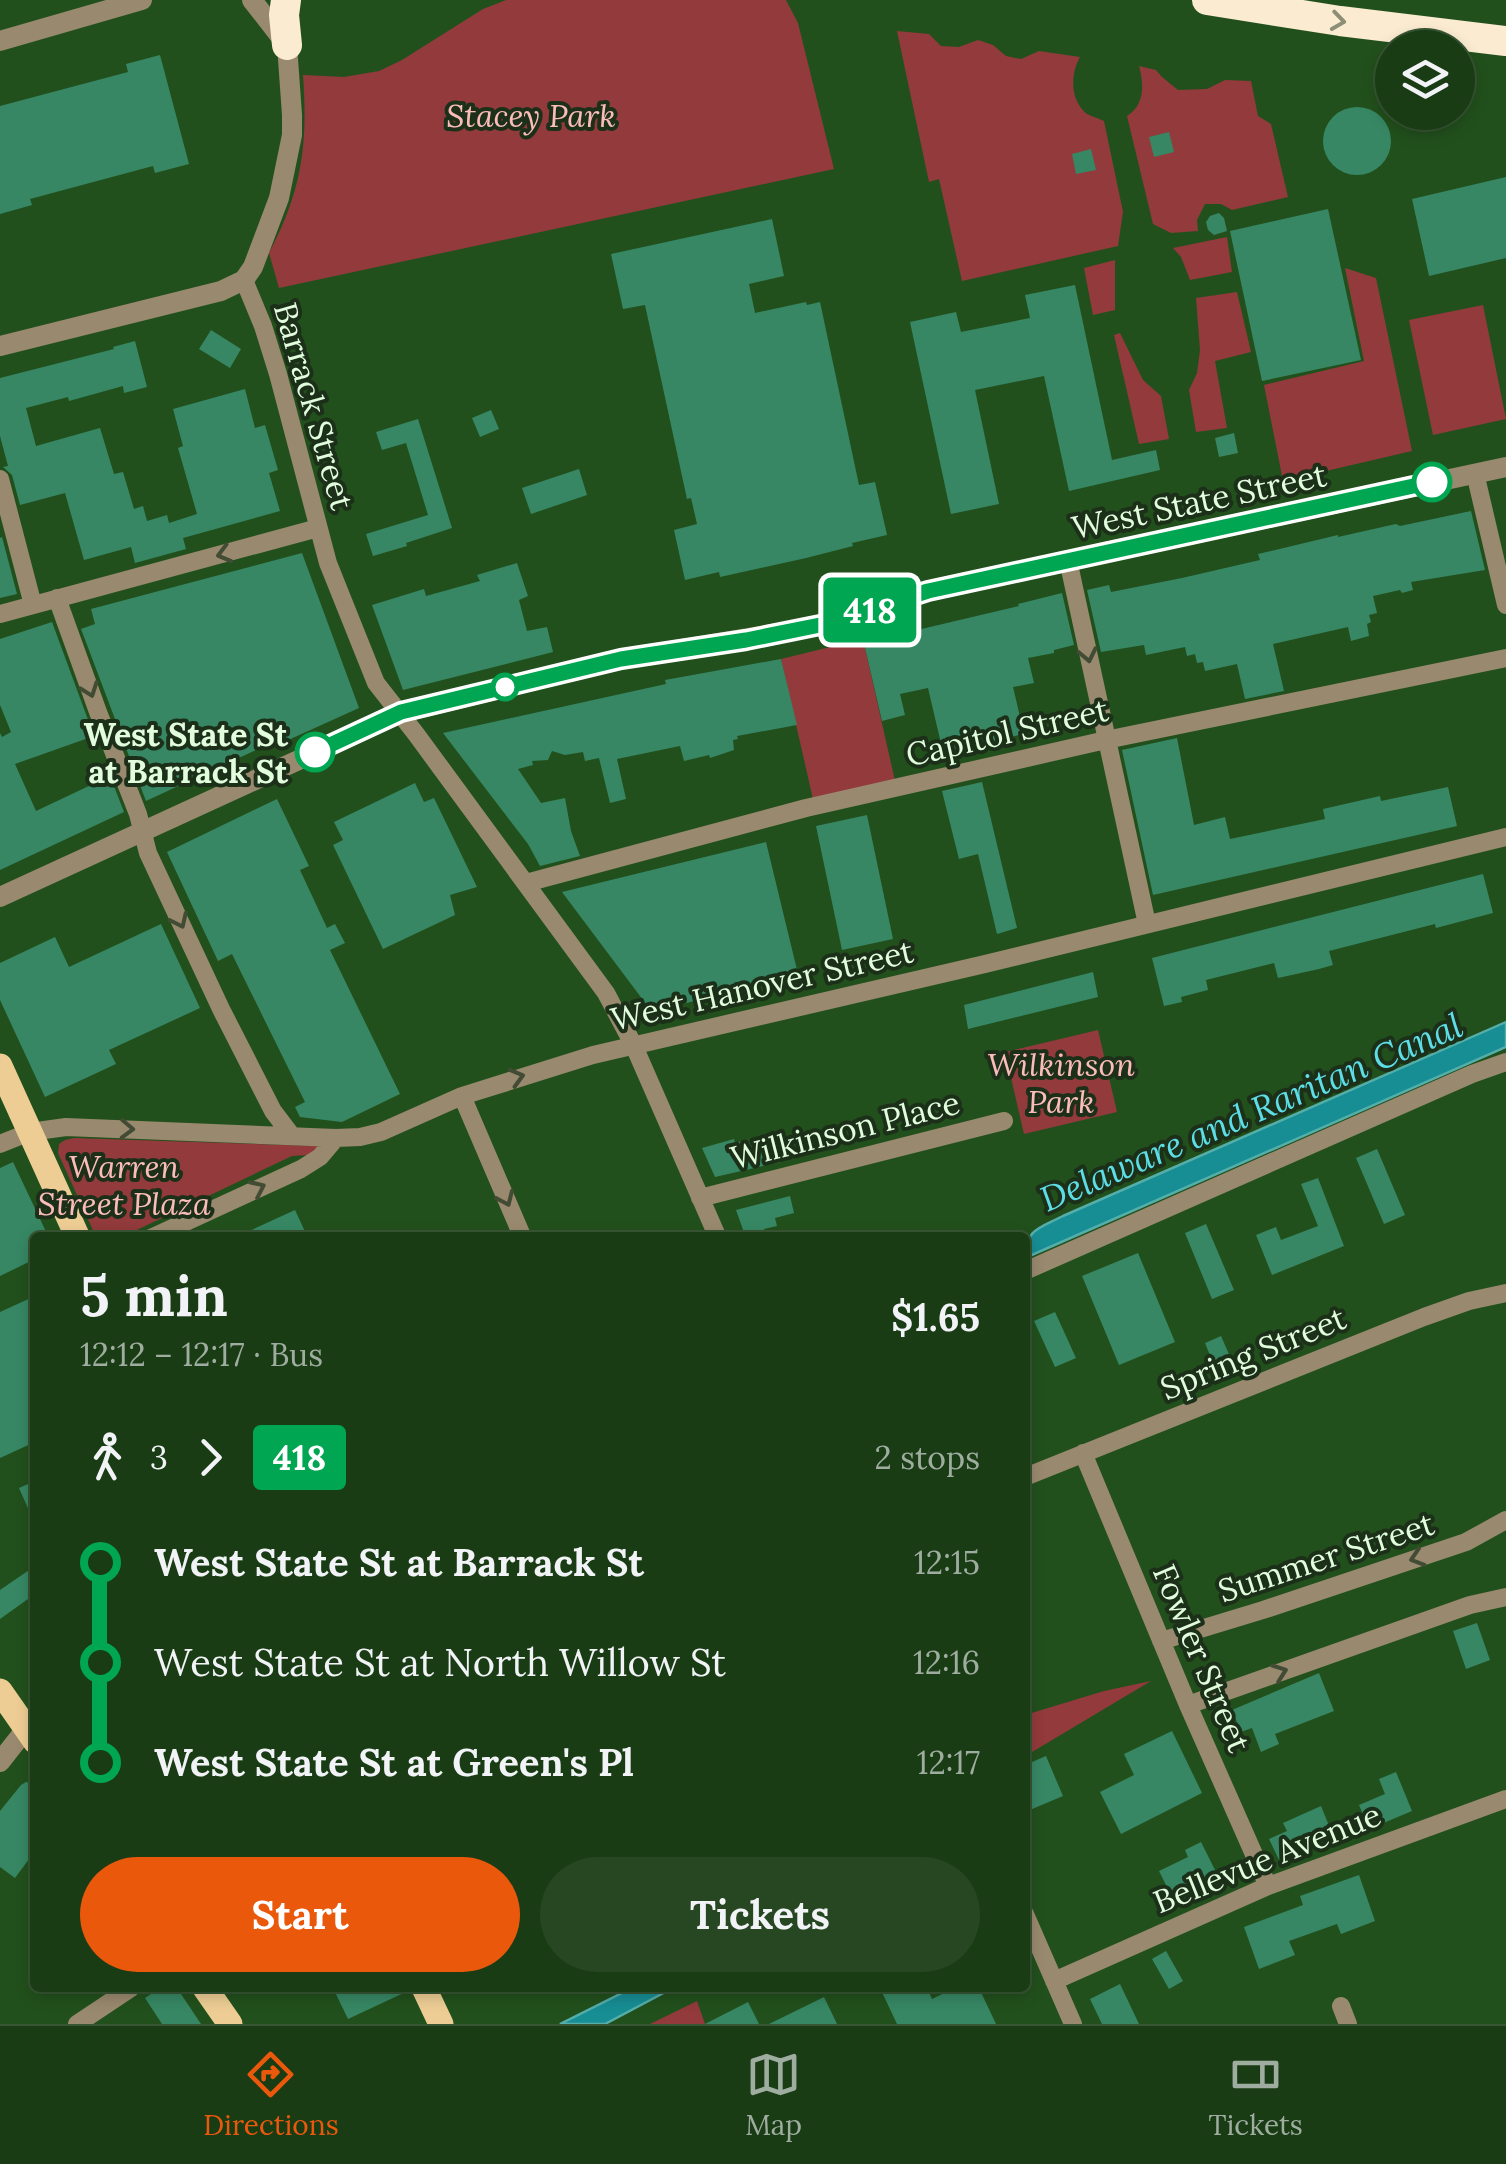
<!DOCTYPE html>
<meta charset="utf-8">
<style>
:root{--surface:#1a3c15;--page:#274722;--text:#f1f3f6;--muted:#9fada0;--line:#385634;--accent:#ea580c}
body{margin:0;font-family:Lora,serif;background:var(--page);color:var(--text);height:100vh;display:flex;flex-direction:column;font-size:38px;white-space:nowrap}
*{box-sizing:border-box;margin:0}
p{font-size:32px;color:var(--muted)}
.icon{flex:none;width:55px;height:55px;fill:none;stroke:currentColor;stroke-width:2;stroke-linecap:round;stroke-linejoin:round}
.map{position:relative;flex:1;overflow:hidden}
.drawer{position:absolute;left:30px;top:1232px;width:1000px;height:760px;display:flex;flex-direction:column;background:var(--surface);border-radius:10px;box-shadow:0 5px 15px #0003,0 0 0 2px var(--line)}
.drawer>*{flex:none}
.badge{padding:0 20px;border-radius:8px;font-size:35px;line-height:65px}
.controls{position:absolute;left:1375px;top:30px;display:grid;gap:20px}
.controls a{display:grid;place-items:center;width:100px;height:100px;border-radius:50%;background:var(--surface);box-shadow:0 5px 15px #0003,0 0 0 2px var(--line);font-size:50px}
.map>.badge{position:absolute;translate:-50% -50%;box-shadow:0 0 0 5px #fff}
.legs{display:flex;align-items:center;gap:15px;height:110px;padding:0 50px;font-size:32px}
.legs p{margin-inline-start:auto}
.overview{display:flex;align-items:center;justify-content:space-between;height:170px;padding:0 50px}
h1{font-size:55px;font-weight:700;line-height:75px}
.button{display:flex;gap:20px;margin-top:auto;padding:20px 50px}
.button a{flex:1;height:115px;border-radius:60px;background:var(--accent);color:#fff;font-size:40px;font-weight:700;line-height:115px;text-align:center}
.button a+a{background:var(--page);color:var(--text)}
ul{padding:0 50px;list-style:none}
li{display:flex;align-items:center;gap:35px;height:100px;font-size:38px}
li i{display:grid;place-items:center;width:15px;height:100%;margin:0 12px;background:currentColor}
li i::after{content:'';width:25px;height:25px;margin:-12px;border:8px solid;border-radius:50%;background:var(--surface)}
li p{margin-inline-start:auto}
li:first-child i{background:linear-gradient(#0000 50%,currentColor 0)}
li:last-child i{background:linear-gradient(currentColor 50%,#0000 0)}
.tabs{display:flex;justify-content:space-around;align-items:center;height:140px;border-top:2px solid var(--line);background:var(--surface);font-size:28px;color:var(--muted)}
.tabs a{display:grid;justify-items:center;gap:5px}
.tabs .on{color:var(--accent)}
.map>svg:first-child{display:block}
</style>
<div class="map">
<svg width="1506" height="2024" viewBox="0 0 1506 2024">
<rect width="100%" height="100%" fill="#22501c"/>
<path fill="#923a3c" d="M 506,0 L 786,0 L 798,23 L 834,169 L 279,288 L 269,253 C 302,191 308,144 303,75 L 344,77 L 379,71 L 402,60 L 483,9 Z
M 897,31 L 929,34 L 941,46 L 959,47 L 978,40 L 993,45 L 1006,56 L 1021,59 L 1039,51 L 1080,57 C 1070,75 1070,100 1087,114 C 1089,115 1102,120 1104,121 L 1123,212 L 1118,246 L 962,281 L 939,179 L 929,182 Z
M 1139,66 L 1156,70 L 1162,77 L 1178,90 L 1207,89 L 1225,80 L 1251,81 L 1258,116 L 1271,124 L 1288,197 L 1232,210 L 1221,204 L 1205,204 L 1197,220 L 1198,231 L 1171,233 L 1153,224 L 1127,116 C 1145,105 1144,84 1139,66 Z
M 1227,237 L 1232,272 L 1190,280 L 1181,257 L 1173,248 Z
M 1115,260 L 1115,310 L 1093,315 L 1084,268 Z
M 1345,268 L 1376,278 L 1412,451 L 1283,481 L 1264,385 L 1364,361 Z
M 1237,292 L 1251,352 L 1215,361 L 1227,428 L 1196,432 L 1189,390 L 1197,373 L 1200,350 L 1196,298 Z
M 1483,305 L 1506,419 L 1433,435 L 1409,320 Z
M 1120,333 L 1143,380 L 1161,396 L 1169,439 L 1139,444 L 1114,335 Z
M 863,639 L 895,781 L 813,799 L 781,659 Z
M 1098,1030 L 1117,1112 L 1024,1134 L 1005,1052 Z
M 74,1138 L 316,1146 L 319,1148 L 308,1155 L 292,1156 L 120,1238 L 96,1237 L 58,1153 L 59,1144 L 65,1140 Z
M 1151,1681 L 1027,1755 L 1025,1756 L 1025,1715 L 1104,1691 Z
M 697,2001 L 705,2024 L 650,2024 Z"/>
<path fill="#178d94" stroke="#54aeaa" stroke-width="2.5" d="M 1506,1022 L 1506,1047 L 1025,1258 C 1025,1229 1040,1228 1063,1216 Z
M 632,1988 L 673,1988 L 605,2024 L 560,2024 Z"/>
<path fill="#378764" d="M 160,55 L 189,164 L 155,173 L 153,166 L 30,199 L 32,205 L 0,214 L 0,106 L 128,72 L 126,64 Z
M1323 141a34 34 0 1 1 68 0a34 34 0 1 1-68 0Z
M 1169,132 L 1174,152 L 1154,157 L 1149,137 Z
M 1091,149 L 1096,170 L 1076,174 L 1072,154 Z
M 1506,177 L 1506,258 L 1429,276 L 1412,199 Z
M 1328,209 L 1361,360 L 1262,381 L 1230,231 Z
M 1219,213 L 1224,218 L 1227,231 L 1214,235 L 1208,230 L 1206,222 L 1210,216 Z
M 772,219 L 784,276 L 749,284 L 755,313 L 806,302 L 807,305 L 820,302 L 859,485 L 875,482 L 887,535 L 852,543 L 853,546 L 806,558 L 720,577 L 719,572 L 685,580 L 674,530 L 697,524 L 691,498 L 687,499 L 645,305 L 623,309 L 611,254 Z
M 1075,285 L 1112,460 L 1156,450 L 1160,470 L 1069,491 L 1044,376 L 975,390 L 999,504 L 951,514 L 910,322 L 956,312 L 961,332 L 1030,318 L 1025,295 Z
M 211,330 L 241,349 L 230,368 L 199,349 Z
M 135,341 L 147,387 L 124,393 L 123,386 L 69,401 L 68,397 L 26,408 L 36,446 L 100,428 L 114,474 L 123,472 L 134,509 L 143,506 L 147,521 L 167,515 L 169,523 L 197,514 L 178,448 L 183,446 L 173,409 L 245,389 L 255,428 L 265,425 L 278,470 L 269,473 L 280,511 L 183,538 L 186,549 L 135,563 L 131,547 L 84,560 L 65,493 L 20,505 L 12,475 L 3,467 L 8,466 L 0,436 L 0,378 L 114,349 L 113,347 Z
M 491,410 L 499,429 L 480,437 L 472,418 Z
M 418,419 L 452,528 L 406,543 L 407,546 L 373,556 L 366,534 L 428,515 L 406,443 L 382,450 L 376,432 Z
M 1234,433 L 1238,453 L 1219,457 L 1215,438 Z
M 579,469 L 587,495 L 531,514 L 522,488 Z
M 1471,511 L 1485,570 L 1411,582 L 1413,590 L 1402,593 L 1400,590 L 1373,596 L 1377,613 L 1369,615 L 1371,622 L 1367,624 L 1369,636 L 1351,641 L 1348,627 L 1273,644 L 1284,691 L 1245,699 L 1237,664 L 1205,671 L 1203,662 L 1197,663 L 1195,654 L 1187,656 L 1185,647 L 1146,655 L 1144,645 L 1101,652 L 1087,590 L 1109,585 L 1111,592 L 1182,578 L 1260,560 L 1258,554 L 1338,535 L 1338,537 L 1387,526 L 1396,524 L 1400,526 Z
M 2,537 L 17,594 L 0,598 L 0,538 Z
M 302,553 L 359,708 L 275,746 L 273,742 L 146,801 L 81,629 L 95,624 L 91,609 Z
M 517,563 L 528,596 L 519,600 L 527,631 L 547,627 L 553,652 L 403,690 L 372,605 L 424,589 L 426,596 L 480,581 L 477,575 Z
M 1062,593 L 1074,645 L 1054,650 L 1054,653 L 1028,658 L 1034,683 L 1013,687 L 1024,734 L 943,752 L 928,688 L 900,694 L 905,715 L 882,721 L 863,639 L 912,628 L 913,631 L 1019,606 L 1018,604 Z
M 52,622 L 94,736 L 15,764 L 36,811 L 110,776 L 124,812 L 0,870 L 0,733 L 2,737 L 11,732 L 0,705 L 0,639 Z
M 781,659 L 797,725 L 737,736 L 738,739 L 733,740 L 734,750 L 710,758 L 709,755 L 684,761 L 680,746 L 617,759 L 626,799 L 610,803 L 599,758 L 585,761 L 583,752 L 565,755 L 552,751 L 548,760 L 532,761 L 533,765 L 518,769 L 541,803 L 565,798 L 571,831 L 580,856 L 540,866 L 528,844 L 443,733 L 666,684 L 665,680 Z
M 1177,738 L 1194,825 L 1225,817 L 1230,839 L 1325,819 L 1323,809 L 1380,796 L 1381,801 L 1448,787 L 1457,826 L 1153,895 L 1122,750 Z
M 982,782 L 1017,928 L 997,934 L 978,854 L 959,859 L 942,791 Z
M 415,783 L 424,802 L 434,798 L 477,887 L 450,895 L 455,915 L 383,949 L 333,845 L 343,840 L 334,822 Z
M 277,799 L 309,866 L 300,870 L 327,928 L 335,924 L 345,943 L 330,950 L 400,1094 L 342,1122 L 300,1117 L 295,1107 L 305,1102 L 232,954 L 218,961 L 167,852 Z
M 867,815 L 893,939 L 842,950 L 816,826 Z
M 766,842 L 798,974 L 652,1012 L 562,892 Z
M 1483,874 L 1493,913 L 1436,928 L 1435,924 L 1329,951 L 1333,965 L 1319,969 L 1278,978 L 1274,963 L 1206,980 L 1208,990 L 1181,997 L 1182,1002 L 1164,1006 L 1152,958 Z
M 161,924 L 200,1008 L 109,1050 L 116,1064 L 45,1097 L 0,1000 L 0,963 L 55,937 L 69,967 Z
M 1093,972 L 1098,997 L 968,1029 L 964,1005 Z
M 734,1139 L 735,1143 L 746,1140 L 746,1144 L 756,1142 L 757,1146 L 776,1142 L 781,1162 L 715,1177 L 702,1148 Z
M 1377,1149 L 1405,1215 L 1384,1224 L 1356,1158 Z
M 13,1162 L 49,1238 L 35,1238 L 35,1259 L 0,1276 L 0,1168 Z
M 1318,1178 L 1344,1246 L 1272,1275 L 1256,1235 L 1276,1227 L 1281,1240 L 1318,1226 L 1301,1184 Z
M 790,1196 L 794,1213 L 775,1218 L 777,1226 L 764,1229 L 766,1238 L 746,1238 L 736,1210 Z
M 295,1210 L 308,1238 L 234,1238 Z
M 1206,1224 L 1234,1290 L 1212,1299 L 1185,1233 Z
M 1138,1253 L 1175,1342 L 1119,1365 L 1082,1276 Z
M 35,1296 L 35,1442 L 0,1458 L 0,1312 Z
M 1055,1312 L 1076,1358 L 1055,1367 L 1034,1321 Z
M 1221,1336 L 1235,1368 L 1218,1375 L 1205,1343 Z
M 35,1481 L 35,1524 L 19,1488 Z
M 35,1566 L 35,1594 L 0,1619 L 0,1590 Z
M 1477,1623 L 1490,1660 L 1466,1669 L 1453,1631 Z
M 1319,1673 L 1334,1711 L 1275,1734 L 1279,1744 L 1261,1752 L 1252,1728 L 1241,1732 L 1232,1710 Z
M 1172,1731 L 1202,1793 L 1121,1834 L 1100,1792 L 1134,1775 L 1124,1754 Z
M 1046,1756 L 1063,1796 L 1025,1812 L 1025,1765 Z
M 1396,1772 L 1412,1811 L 1369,1829 L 1359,1805 L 1385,1794 L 1379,1779 Z
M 26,1782 L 35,1784 L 35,1851 L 15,1878 L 0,1867 L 0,1811 L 21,1785 Z
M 1321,1806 L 1334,1838 L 1280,1862 L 1269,1839 L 1287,1831 L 1283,1823 Z
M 1201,1842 L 1219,1878 L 1203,1886 L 1206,1890 L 1176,1905 L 1159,1871 L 1188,1857 L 1185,1850 Z
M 1359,1875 L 1375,1921 L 1341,1934 L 1337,1924 L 1289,1941 L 1295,1955 L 1259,1969 L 1244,1927 L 1303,1905 L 1300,1896 Z
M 1166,1951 L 1183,1981 L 1169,1989 L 1152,1959 Z
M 1120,1984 L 1139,2024 L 1102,2024 L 1090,1999 Z
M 160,1988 L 177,1988 L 201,2024 L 162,2024 L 145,1998 Z
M 333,1988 L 408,1988 L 408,1991 L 348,2019 Z
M 880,1988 L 927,1988 L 932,1999 L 955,1988 L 979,1988 L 996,2024 L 897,2024 Z
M 824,1997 L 837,2024 L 769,2024 Z
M 748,2002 L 759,2024 L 705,2024 Z"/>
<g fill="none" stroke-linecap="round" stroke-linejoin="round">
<path stroke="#99896e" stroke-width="18" d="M 244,280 L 263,326 L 278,374 L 328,563 L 376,683 L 416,734 L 606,993 L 634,1046 L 718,1238
M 1475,473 L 1506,605
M 0,479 L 33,605
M 1068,560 L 1147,924
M 57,598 L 98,712 L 138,814 L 148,853 L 221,1009 L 273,1111 L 292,1136
M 0,614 L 318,528
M 526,883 L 806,808 L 1106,740 L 1506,658
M 462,1096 L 523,1238
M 0,1144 L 30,1132 L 66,1127 L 336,1138 L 360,1137 L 381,1132 L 462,1096 L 593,1055 L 985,964 L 1506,837
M 700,1198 L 1004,1121
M 151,1238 L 301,1169 L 320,1157 L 336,1138
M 1025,1271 L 1472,1074 L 1506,1062
M 1083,1453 L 1188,1705 L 1268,1886
M 1025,1477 L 1424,1317 L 1469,1301 L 1506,1293
M 1161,1641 L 1263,1610 L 1466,1542 L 1506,1520
M 1188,1705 L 1470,1605 L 1506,1597
M 1025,1914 L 1073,2024
M 1054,1981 L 1268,1886 L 1506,1799
M 1341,2006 L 1348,2024
M 77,2024 L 131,1988"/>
<path stroke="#99896e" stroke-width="20" d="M 0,41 L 142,0
M 0,346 L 221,291 L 244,280 L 253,267 L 279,198 L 292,135 L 292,115 L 287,45 L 252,0
M 0,897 L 401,713 L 621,659 L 802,629 L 848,618 L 927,591 L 1506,467
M 0,1762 L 26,1729 L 35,1722"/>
<path stroke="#edcd94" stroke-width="25" d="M 0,1066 L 78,1238
M 0,1691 L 35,1741
M 205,1988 L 230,2024
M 424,1988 L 441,2024"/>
<path stroke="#fbebd1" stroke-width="30" d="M 286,0 L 284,15 L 287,45
M 1207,0 L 1340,21 L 1506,41"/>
</g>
<defs><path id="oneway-chevron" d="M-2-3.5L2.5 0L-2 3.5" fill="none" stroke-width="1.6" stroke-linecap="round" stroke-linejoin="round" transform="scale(2.5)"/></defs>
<use stroke="#8c8e75" href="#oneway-chevron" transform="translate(1338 21) rotate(8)"/>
<g stroke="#424b33">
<use href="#oneway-chevron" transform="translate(224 554) rotate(165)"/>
<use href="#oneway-chevron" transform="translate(1088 655) rotate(78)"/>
<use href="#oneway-chevron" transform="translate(90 690) rotate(70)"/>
<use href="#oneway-chevron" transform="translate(180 921) rotate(65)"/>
<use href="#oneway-chevron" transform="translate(517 1077) rotate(-16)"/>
<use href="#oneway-chevron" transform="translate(127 1129) rotate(2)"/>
<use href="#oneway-chevron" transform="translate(258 1188) rotate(-25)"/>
<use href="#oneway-chevron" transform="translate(506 1199) rotate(66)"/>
<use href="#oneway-chevron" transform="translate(1417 1558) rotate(162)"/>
<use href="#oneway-chevron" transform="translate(1280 1672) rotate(-20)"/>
</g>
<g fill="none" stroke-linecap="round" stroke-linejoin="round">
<g stroke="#fff" stroke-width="22">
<path id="line-1" d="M 315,752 L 401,712 L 621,659 L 746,640 L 825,624 L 928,591 L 1432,482"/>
</g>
<use href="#line-1" stroke="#00a651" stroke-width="15"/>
</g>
<g fill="#fff" stroke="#00a651" stroke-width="5">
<circle cx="1432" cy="482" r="18"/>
<circle cx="505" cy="687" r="12"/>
<circle cx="315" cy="752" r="18"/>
</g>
<g text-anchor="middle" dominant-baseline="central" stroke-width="8" stroke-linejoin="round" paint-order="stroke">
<g font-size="32" font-style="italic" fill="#fcbcb9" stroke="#1c3019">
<text x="531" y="115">Stacey Park</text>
<text x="1061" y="1064">Wilkinson<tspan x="1061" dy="37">Park</tspan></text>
<text x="124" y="1166">Warren<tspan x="124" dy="37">Street Plaza</tspan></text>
</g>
<g font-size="32" fill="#e2fcde" stroke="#1c3019">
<text transform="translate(314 406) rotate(74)">Barrack Street</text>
<text transform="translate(1199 501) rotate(-12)">West State Street</text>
<text transform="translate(1007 732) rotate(-13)">Capitol Street</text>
<text transform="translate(762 985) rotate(-13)">West Hanover Street</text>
<text transform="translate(845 1130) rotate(-14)">Wilkinson Place</text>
<text transform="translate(1253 1353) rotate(-22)">Spring Street</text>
<text transform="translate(1326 1557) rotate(-18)">Summer Street</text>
<text transform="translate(1202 1658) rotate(67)">Fowler Street</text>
<text transform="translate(1267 1858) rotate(-22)">Bellevue Avenue</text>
</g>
<g font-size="32" font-weight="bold" fill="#e2fcde" stroke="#1c3019" text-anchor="end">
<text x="288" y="734">West State St<tspan x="288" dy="37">at Barrack St</tspan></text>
</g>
<g font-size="35" font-style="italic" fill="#5ddee7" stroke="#1c3019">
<text transform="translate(1251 1112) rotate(-23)">Delaware and Raritan Canal</text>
</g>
</g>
</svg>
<div class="controls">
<a><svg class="icon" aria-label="layers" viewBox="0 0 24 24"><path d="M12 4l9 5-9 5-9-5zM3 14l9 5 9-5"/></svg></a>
</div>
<b class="badge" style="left:870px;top:610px;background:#00a651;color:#fff">418</b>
<section class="drawer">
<div class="overview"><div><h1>5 min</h1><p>12:12 – 12:17 · Bus</p></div><b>$1.65</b></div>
<div class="legs"><svg class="icon" aria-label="walk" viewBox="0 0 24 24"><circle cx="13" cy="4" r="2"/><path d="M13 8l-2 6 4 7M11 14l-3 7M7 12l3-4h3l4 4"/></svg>3<svg class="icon" aria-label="forward" viewBox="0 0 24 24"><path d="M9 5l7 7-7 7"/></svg><b class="badge" style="background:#00a651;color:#fff">418</b><p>2 stops</p></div>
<ul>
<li><i style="color:#00a651"></i><b>West State St at Barrack St</b><p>12:15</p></li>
<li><i style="color:#00a651"></i><span>West State St at North Willow St</span><p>12:16</p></li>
<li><i style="color:#00a651"></i><b>West State St at Green's Pl</b><p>12:17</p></li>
</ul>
<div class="button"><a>Start</a><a>Tickets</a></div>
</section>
</div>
<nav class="tabs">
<a class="on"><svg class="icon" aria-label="directions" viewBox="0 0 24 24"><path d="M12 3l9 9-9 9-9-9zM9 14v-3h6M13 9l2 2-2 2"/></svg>Directions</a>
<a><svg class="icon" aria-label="map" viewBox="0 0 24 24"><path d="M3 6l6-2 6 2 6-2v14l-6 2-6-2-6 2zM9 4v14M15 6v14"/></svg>Map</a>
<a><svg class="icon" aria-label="tickets" viewBox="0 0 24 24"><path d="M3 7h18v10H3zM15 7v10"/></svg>Tickets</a>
</nav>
